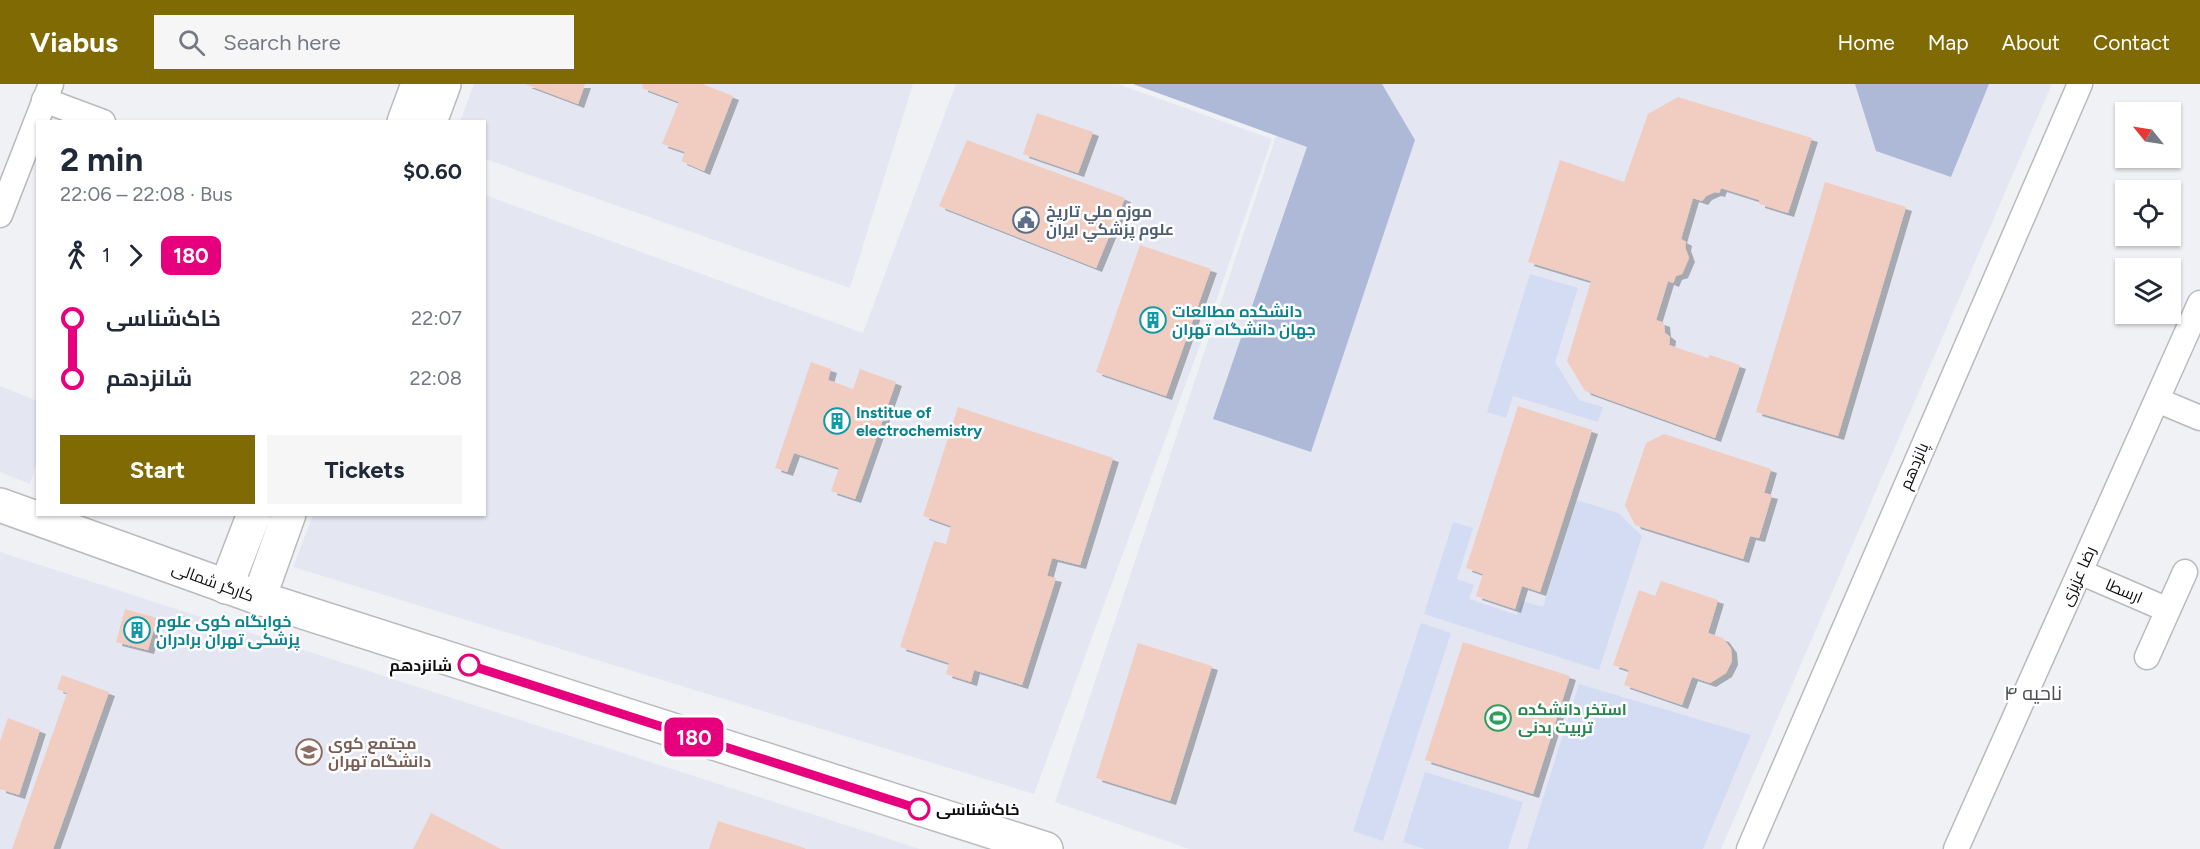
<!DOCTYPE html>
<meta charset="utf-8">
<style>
:root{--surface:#fff;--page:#f6f6f7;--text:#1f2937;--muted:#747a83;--accent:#806a03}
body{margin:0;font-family:Figtree,Cairo,sans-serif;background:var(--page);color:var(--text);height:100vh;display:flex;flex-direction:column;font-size:22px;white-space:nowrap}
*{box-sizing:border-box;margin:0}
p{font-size:20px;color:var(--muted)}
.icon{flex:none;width:33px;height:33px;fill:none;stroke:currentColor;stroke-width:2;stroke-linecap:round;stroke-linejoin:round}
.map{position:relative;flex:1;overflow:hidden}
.panel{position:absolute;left:36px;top:36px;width:450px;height:396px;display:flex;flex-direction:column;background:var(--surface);border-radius:0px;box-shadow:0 2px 4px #0004}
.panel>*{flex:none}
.badge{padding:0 12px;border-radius:9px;font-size:21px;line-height:39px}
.needle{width:39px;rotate:300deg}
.controls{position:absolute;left:2115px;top:18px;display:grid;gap:12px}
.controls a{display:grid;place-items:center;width:66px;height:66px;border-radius:0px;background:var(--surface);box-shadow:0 2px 4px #0004;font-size:30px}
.map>.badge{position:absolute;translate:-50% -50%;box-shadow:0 0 0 3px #fff}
.legs{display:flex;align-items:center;gap:9px;height:66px;padding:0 24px;font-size:20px}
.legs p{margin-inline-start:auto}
.summary{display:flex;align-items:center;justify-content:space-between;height:102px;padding:0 24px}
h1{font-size:33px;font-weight:700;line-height:45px}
.cta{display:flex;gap:12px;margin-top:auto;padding:12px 24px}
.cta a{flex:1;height:69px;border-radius:0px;background:var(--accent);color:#fff;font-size:24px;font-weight:700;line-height:69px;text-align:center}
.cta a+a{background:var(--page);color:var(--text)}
ul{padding:0 24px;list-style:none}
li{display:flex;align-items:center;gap:21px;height:60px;font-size:22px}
li i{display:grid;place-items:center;width:9px;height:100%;margin:0 8px;background:currentColor}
li i::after{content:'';width:15px;height:15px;margin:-8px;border:4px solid;border-radius:50%;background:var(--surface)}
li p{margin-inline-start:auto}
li:first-child i{background:linear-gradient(#0000 50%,currentColor 0)}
li:last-child i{background:linear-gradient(currentColor 50%,#0000 0)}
header{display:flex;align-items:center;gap:36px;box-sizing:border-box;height:84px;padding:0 30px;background:var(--accent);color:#fff}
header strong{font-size:28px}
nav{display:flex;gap:33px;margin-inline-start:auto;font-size:21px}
.search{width:420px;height:54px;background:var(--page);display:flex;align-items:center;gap:15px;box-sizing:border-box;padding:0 21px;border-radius:0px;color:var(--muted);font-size:22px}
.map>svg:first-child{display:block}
</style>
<header>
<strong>Viabus</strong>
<div class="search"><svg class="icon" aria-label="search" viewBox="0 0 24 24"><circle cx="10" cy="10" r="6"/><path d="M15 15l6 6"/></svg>Search here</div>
<nav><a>Home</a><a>Map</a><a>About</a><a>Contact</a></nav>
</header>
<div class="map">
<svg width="2200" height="765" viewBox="0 0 2200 765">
<defs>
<filter id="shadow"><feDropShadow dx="6" dy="4" stdDeviation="0" flood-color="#0004"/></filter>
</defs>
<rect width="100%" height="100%" fill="#f0f1f5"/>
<path fill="#e4e7f2" d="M 474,0 L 913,0 L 850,204 L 485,75 L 484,38 L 460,38 Z
M 956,0 L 1118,0 L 1272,55 L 1212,229 L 1034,710 L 293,483 L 313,431 L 484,430 L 485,111 L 863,249 Z
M 1139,0 L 2052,0 L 1721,765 L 1189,765 L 1055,718 L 1277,49 Z
M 0,302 L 37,317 L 37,378 L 30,400 L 0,388 Z
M 0,468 L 316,570 L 920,765 L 0,765 Z"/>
<path fill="#d3dcf3" d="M 1530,190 L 1578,204 L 1555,278 L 1579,316 L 1603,323 L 1598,338 L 1513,312 L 1506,334 L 1487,328 Z
M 1577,416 L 1618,429 L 1642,452 L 1599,586 L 1424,530 L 1453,438 L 1473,444 L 1457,495 L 1474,501 L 1469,515 L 1517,531 L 1522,517 L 1543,523 Z
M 1421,539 L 1451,549 L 1383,757 L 1353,747 Z
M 1579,600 L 1751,651 L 1703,765 L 1527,765 Z
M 1425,688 L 1523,718 L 1508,765 L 1425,765 L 1403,758 Z"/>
<path fill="#aeb9d8" d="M 1133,0 L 1382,0 L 1415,56 L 1311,368 L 1213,335 L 1307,63 Z
M 1855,0 L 1989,0 L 1951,93 L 1876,67 Z"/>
<path fill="#f1ccc0" filter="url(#shadow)" d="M 525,0 L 585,0 L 578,20 Z
M 643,0 L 702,0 L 733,12 L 704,87 L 681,77 L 685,68 L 662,60 L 679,18 L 642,4 Z
M 1678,13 L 1812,54 L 1788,129 L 1759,120 L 1759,116 L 1721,104 L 1719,109 L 1715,108 L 1706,112 L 1702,117 L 1693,114 L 1681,155 L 1686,158 L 1685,163 L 1689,174 L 1682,190 L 1676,192 L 1673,199 L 1668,197 L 1656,236 L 1664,239 L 1665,249 L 1670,253 L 1669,261 L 1708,274 L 1710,271 L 1740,281 L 1715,354 L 1585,307 L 1567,277 L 1591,197 L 1528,178 L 1560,76 L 1624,98 L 1648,30 Z
M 1037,29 L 1093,48 L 1078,89 L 1023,70 Z
M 967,56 L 1125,114 L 1096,184 L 939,122 Z
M 1825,98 L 1906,123 L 1838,352 L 1756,328 Z
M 1140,161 L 1211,185 L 1166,312 L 1096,288 Z
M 811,278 L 831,285 L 828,296 L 853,305 L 860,285 L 896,298 L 855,415 L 831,407 L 839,384 L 794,369 L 787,388 L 775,384 Z
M 1518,322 L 1592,346 L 1540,508 L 1522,502 L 1515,525 L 1476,512 L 1483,490 L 1466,484 Z
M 958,323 L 1113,374 L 1080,481 L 1052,474 L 1047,492 L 1056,494 L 1022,601 L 974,586 L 971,598 L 946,590 L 949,579 L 900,563 L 934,457 L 946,460 L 951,442 L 923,432 Z
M 1664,350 L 1771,385 L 1764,409 L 1772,411 L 1759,454 L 1750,452 L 1743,475 L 1635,441 L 1625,421 L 1646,359 Z
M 1661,497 L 1718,516 L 1708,549 L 1723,554 L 1731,565 L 1732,577 L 1726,589 L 1710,599 L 1692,593 L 1682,621 L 1624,601 L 1629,586 L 1613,581 L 1639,506 L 1655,512 Z
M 125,525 L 157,534 L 148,566 L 116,558 Z
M 1463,558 L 1570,592 L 1533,710 L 1425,676 Z
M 1138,559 L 1212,582 L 1170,717 L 1096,694 Z
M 62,591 L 109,608 L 53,765 L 12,765 L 67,609 L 57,605 Z
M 8,634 L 40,646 L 19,711 L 0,705 L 0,657 Z
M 431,729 L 501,765 L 413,765 Z
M 718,737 L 805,764 L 805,765 L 709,765 Z"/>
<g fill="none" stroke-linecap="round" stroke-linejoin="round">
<g stroke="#b8babd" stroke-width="27">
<path id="street" d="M 44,16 L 103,38
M 0,131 L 51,0
M 2157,316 L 2200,334
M 2080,488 L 2168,526
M 2147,573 L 2185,488
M 1749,765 L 2080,0
M 1956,765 L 2200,219"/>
</g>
<g stroke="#b8babd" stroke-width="36">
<path id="secondary" d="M 404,38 L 418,0
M 430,38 L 444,0
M 226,503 L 254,430
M 259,514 L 289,430"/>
</g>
<g stroke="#b8babd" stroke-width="36">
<path id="primary" d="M 0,421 L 259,514 L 1046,765"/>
</g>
<use href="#street" stroke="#fff" stroke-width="24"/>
<use href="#secondary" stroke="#fff" stroke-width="33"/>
<use href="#primary" stroke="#fff" stroke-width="33"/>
</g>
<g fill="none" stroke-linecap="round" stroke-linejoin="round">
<g stroke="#fff" stroke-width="14">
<path id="line-1" d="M 469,581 L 919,725"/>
</g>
<use href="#line-1" stroke="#e6007e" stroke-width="9"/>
</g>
<defs>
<g id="civic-ring" transform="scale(1.35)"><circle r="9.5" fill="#fefeff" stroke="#5c6f8a" stroke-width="1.5"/><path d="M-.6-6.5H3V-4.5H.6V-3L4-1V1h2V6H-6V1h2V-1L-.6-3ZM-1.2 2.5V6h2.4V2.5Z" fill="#5c6f8a"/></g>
<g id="building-ring" transform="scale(1.35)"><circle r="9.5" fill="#fefeff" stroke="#0f9aa8" stroke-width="1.5"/><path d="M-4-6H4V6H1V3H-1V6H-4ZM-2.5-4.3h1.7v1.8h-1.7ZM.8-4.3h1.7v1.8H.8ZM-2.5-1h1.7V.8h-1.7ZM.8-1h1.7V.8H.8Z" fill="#0f9aa8"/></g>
<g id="stadium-ring" transform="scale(1.35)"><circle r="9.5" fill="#fefeff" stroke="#2e9e5b" stroke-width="1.5"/><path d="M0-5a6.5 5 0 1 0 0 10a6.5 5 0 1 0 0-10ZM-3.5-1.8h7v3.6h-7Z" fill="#2e9e5b"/></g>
<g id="university-ring" transform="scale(1.35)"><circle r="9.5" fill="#fefeff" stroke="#8d6e63" stroke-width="1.5"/><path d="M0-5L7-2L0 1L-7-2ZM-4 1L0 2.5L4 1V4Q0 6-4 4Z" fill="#8d6e63"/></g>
</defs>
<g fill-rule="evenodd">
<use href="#civic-ring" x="1026" y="136"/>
<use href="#building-ring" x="1153" y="236"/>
<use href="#building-ring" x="837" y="337"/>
<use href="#building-ring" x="137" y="546"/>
<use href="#stadium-ring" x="1498" y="634"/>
<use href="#university-ring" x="309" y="668"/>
</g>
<g fill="#fff" stroke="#e6007e" stroke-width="3">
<circle cx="469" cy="581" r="10"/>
<circle cx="919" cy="725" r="10"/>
</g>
<g text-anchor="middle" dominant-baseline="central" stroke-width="5" stroke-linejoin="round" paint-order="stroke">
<g font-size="16" font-weight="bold" fill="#4e5e75" stroke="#fefeff" text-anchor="start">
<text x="1046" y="127">موزه ملي تاريخ<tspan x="1046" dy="18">علوم پزشكي ايران</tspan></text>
</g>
<g font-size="16" font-weight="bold" fill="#0d838f" stroke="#fefeff" text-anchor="start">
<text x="1172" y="227">دانشکده مطالعات<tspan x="1172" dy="18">جهان دانشگاه تهران</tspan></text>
<text x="856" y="328">Institue of<tspan x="856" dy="18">electrochemistry</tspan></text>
<text x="156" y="537">خوابگاه کوی علوم<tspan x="156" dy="18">پزشکی تهران برادران</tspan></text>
</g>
<g font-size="16" fill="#0e0e10" stroke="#fefeff">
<text transform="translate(1914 382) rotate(-67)">پانزدهم</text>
<text transform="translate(2078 492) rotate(-66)">رضا عزیزی</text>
<text transform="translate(213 498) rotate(20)">کارگر شمالی</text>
<text transform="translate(2124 507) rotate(23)">ارسطا</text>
</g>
<g font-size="16" font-weight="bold" fill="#0e0e10" stroke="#fefeff" text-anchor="end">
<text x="452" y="581">شانزدهم</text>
<text x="936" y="725" text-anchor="start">خاک‌شناسی</text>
</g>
<g font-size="16" font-weight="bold" fill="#27864d" stroke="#fefeff" text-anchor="start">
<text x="1518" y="625">استخر دانشکده<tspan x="1518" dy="18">تربیت بدنی</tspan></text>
</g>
<g font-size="16" font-weight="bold" fill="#785e54" stroke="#fefeff" text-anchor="start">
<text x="328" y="659">مجتمع کوی<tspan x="328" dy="18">دانشگاه تهران</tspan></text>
</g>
<g font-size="20" fill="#4d4e51" stroke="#fefeff">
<text x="2033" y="609">ناحیه ۴</text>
</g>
</g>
</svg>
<div class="controls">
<a><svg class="needle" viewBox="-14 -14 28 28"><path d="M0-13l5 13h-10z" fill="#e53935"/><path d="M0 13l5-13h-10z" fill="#747a83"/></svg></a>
<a><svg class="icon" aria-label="locate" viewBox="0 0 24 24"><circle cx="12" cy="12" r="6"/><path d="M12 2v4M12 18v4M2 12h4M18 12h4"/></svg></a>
<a><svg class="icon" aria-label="layers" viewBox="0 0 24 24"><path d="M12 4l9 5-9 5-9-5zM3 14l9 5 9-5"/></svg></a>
</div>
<b class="badge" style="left:694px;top:653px;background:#e6007e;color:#fff">180</b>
<section class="panel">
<div class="summary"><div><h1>2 min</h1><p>22:06 – 22:08 · Bus</p></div><b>$0.60</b></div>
<div class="legs"><svg class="icon" aria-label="walk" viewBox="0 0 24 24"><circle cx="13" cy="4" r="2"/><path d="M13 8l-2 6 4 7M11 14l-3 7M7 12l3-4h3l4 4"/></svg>1<svg class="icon" aria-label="forward" viewBox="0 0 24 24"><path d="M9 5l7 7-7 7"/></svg><b class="badge" style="background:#e6007e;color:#fff">180</b></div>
<ul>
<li><i style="color:#e6007e"></i><b>خاک‌شناسی</b><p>22:07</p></li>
<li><i style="color:#e6007e"></i><b>شانزدهم</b><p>22:08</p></li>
</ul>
<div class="cta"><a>Start</a><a>Tickets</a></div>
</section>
</div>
